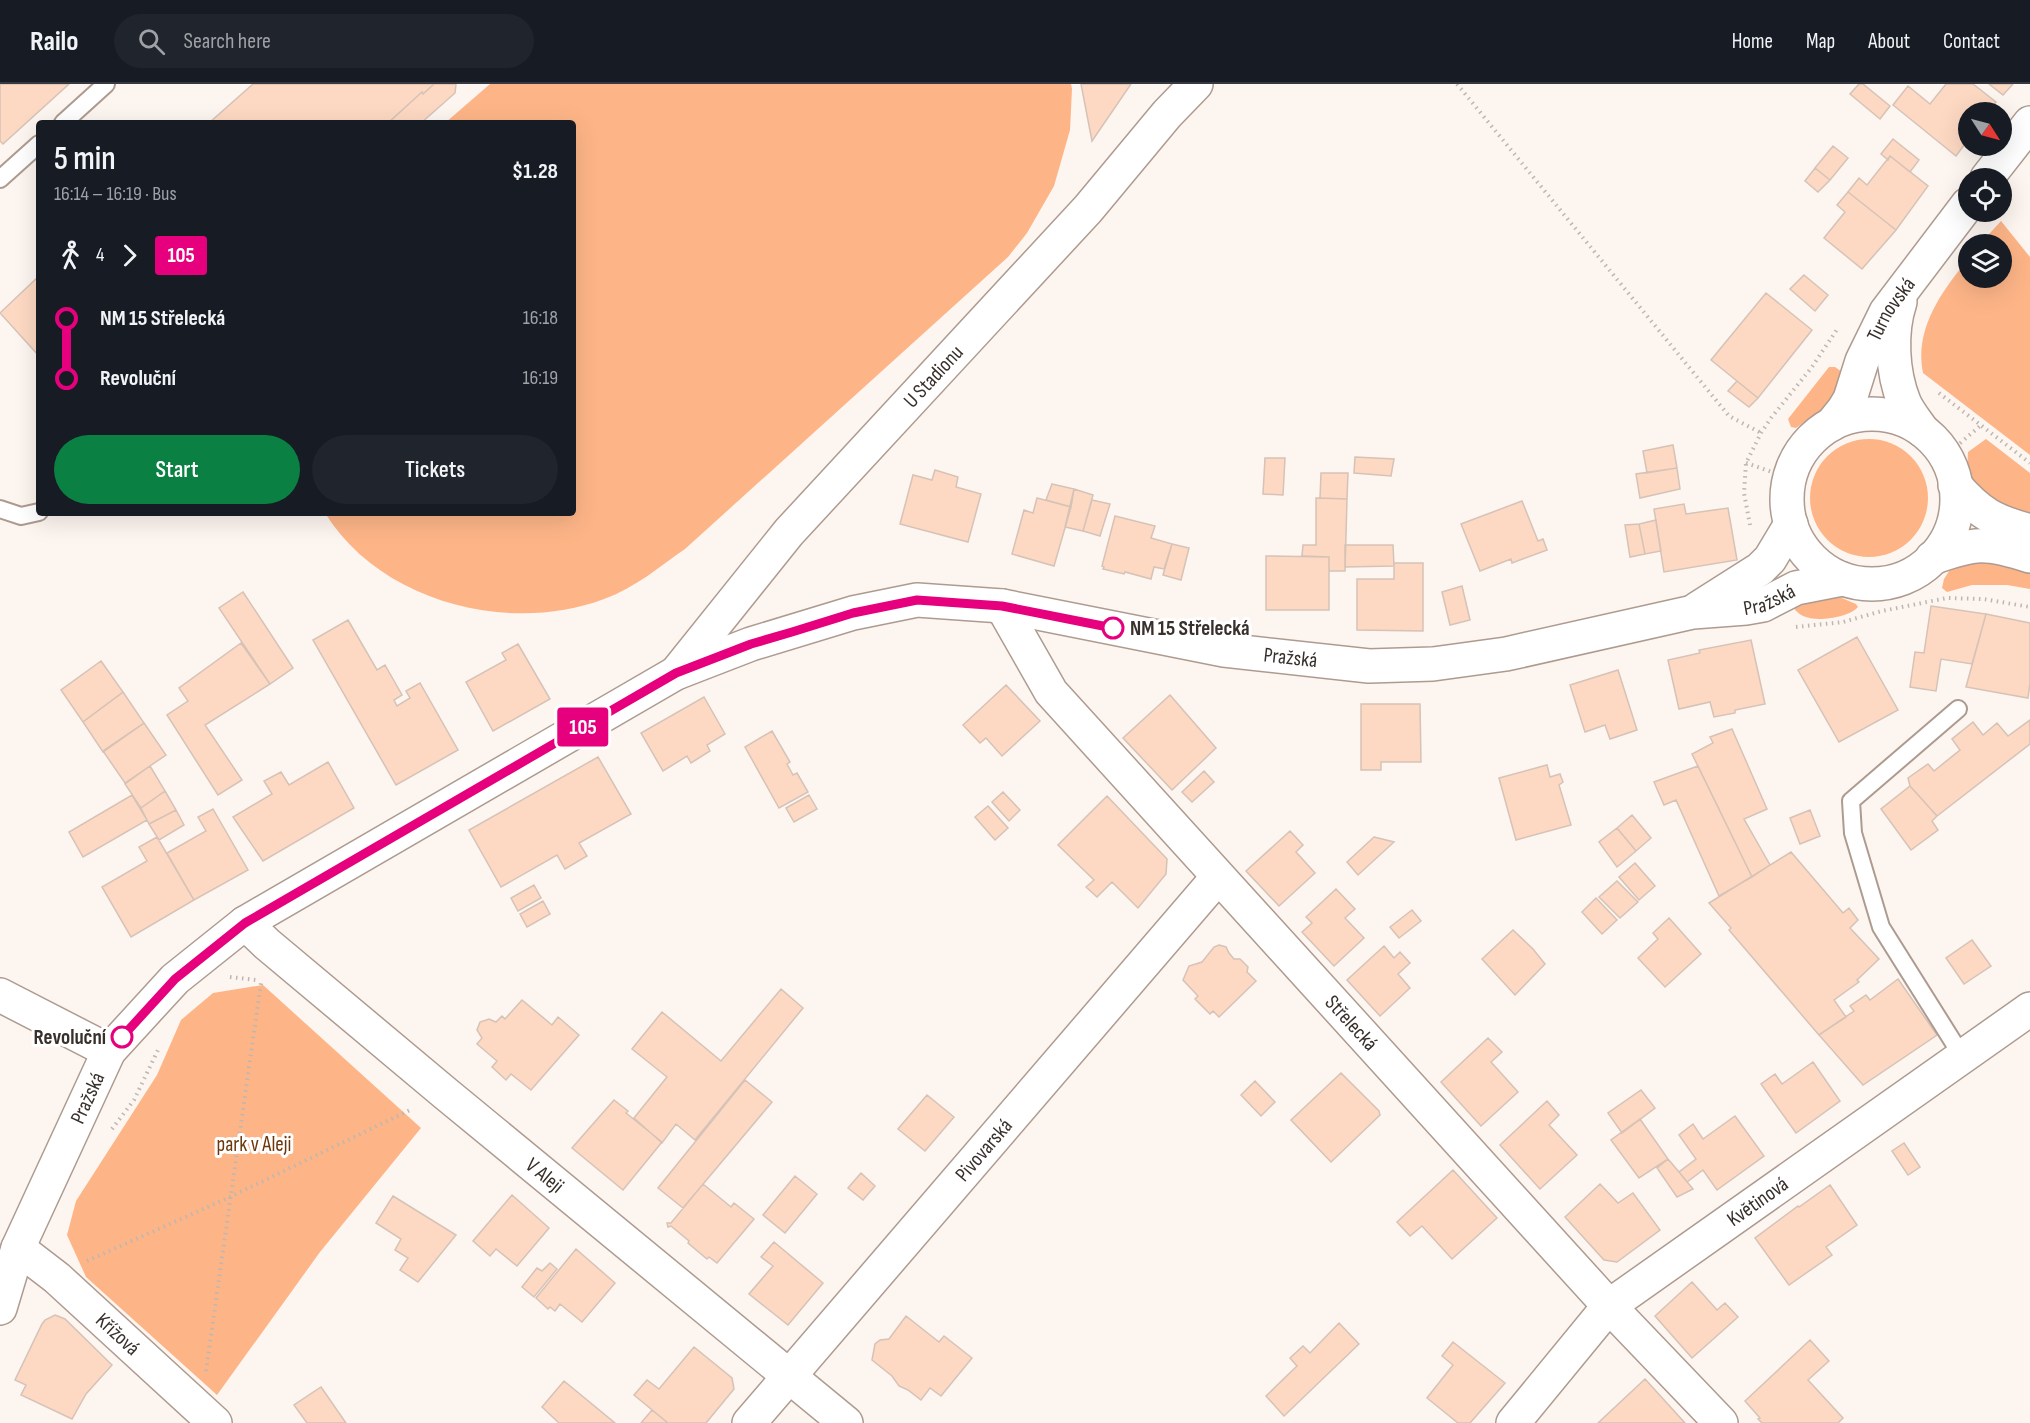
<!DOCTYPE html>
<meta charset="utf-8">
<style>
:root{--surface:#171b24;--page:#20242c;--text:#f1f3f6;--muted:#9ea1a6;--line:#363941;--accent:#0b8043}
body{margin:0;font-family:"Sofia Sans Condensed",sans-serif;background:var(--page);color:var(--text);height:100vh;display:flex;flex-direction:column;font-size:22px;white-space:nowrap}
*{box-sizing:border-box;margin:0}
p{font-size:20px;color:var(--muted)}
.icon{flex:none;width:33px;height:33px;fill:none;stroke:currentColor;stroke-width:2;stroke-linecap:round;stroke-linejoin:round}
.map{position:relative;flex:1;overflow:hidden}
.details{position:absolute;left:36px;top:36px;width:540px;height:396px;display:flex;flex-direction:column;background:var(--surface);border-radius:6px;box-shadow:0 6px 24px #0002}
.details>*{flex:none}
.badge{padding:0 12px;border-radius:4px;font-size:21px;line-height:39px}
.needle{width:39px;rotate:126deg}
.controls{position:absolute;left:1958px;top:18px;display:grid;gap:12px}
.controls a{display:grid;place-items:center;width:54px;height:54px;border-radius:50%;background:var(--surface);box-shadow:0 6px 24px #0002;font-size:30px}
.map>.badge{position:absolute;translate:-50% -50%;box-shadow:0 0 0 3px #fff}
.legs{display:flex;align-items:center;gap:9px;height:66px;padding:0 18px;font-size:20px}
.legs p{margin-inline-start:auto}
.head{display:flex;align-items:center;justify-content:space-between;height:102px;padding:0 18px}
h1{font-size:33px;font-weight:600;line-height:45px}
.action{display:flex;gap:12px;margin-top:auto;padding:12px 18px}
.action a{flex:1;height:69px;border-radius:36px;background:var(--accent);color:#fff;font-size:24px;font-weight:600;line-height:69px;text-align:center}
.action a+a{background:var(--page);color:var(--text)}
ul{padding:0 18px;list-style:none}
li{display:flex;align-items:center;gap:21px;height:60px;font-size:22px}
li i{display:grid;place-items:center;width:9px;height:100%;margin:0 8px;background:currentColor}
li i::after{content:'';width:15px;height:15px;margin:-8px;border:4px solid;border-radius:50%;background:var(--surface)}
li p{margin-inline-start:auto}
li:first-child i{background:linear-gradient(#0000 50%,currentColor 0)}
li:last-child i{background:linear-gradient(currentColor 50%,#0000 0)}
header{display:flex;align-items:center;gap:36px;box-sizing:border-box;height:84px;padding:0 30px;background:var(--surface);border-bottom:2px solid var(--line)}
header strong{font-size:28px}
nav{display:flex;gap:33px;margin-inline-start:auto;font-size:21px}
.search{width:420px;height:54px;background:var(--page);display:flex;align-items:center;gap:15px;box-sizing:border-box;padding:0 21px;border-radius:33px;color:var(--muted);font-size:22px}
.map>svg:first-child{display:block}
</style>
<header>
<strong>Railo</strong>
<div class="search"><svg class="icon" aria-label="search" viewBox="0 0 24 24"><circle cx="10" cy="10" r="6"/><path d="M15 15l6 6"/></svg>Search here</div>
<nav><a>Home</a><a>Map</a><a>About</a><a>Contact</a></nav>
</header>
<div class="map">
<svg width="2030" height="1339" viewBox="0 0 2030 1339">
<rect width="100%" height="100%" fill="#fdf5f0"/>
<path fill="#fdb587" d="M 490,0 L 1071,0 L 1072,5 L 1070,46 L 1054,102 L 1027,149 L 1008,173 L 685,465 C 659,483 635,504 604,515 C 509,551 380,518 325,429 L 573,429 L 573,39 L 445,39 Z
M 2001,137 L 2030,173 L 2030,371 L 1923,289 C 1914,245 1942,207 1968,175 L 1968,194 L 2001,194 L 2001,160 L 1980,160 Z
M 1829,283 L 1835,283 L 1842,288 L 1835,310 L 1826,323 L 1796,344 L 1791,343 L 1788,335 Z
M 1986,355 L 2030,389 L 2030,432 C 1998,421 1964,410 1968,368 Z
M1810 414a59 59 0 1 1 118 0a59 59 0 1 1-118 0Z
M 1983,478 L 2007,480 L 2030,486 L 2030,505 L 2007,501 L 1972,501 L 1947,508 L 1942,504 L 1944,495 L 1951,484 L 1962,481 Z
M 1837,512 L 1856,520 L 1858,523 C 1850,533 1818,538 1806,533 C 1800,531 1795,527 1792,521 Z
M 263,901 L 421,1044 L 320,1168 L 217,1311 L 86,1193 L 67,1151 L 76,1117 L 157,991 L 181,936 L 213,909 Z"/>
<path fill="#fdd9c3" stroke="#d6c2b6" stroke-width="1.5" d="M 0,0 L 69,0 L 3,60 L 0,57 Z
M 253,0 L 434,0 L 423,10 L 422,8 L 388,39 L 209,39 Z
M 434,0 L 456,0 L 455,9 L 421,39 L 388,39 L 422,8 L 423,10 Z
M 1081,0 L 1131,0 L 1092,57 Z
M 1859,0 L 1863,0 L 1890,22 L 1880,35 L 1850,10 Z
M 1946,0 L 1973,0 L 1996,18 L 1987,28 L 1968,28 L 1968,56 L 1956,72 L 1893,21 L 1908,2 L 1930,20 Z
M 1989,0 L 2013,0 L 2003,11 Z
M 1893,55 L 1919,76 L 1910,88 L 1890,72 L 1888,76 L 1881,70 Z
M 1833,62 L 1848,74 L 1830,96 L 1815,84 Z
M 1890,72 L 1928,102 L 1896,146 L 1848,108 L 1859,94 L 1867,101 Z
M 1815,84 L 1830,96 L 1818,108 L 1805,97 Z
M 1848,108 L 1896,146 L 1862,185 L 1824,154 L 1845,128 L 1837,121 Z
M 1804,191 L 1828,211 L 1815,227 L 1790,205 Z
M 39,192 L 39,272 L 0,229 Z
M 1766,209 L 1812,246 L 1758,314 L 1711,276 Z
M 1737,297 L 1758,314 L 1749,323 L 1728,307 Z
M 1673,361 L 1677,384 L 1647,389 L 1643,367 Z
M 1355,373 L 1394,375 L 1391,392 L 1354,389 Z
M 1265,374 L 1285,374 L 1283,411 L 1263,410 Z
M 1677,384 L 1680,405 L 1640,414 L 1636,390 Z
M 935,386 L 958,393 L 956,403 L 981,410 L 968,458 L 900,440 L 913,391 L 932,396 Z
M 1321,389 L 1348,389 L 1347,415 L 1320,414 Z
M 1052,400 L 1074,405 L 1071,423 L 1046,416 Z
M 1074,405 L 1093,411 L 1083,447 L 1065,443 Z
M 1037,414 L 1071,423 L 1054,482 L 1012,470 L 1024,426 L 1033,429 Z
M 1316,414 L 1347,415 L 1345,487 L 1329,487 L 1329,473 L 1302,472 L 1303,461 L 1316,461 Z
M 1092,416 L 1110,420 L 1100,452 L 1083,447 Z
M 1522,417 L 1538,457 L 1543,455 L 1547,466 L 1512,479 L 1511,475 L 1480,487 L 1461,440 Z
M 1684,420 L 1686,430 L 1728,424 L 1737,476 L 1664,488 L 1654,425 Z
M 1115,432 L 1155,442 L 1151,454 L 1172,460 L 1164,485 L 1154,483 L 1151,495 L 1125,488 L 1124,490 L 1103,485 L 1104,483 L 1102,482 Z
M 1656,436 L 1661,467 L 1645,470 L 1639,440 Z
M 1639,440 L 1645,470 L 1630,473 L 1625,441 Z
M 1172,460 L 1189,464 L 1181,496 L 1163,491 Z
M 1345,461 L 1393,461 L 1394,482 L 1345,483 Z
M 1266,472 L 1329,473 L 1329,526 L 1266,526 Z
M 1394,479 L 1423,479 L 1423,547 L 1357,546 L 1357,495 L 1394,495 Z
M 1462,502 L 1470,536 L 1450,541 L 1442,508 Z
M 243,508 L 293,584 L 270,600 L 219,524 Z
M 1931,522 L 1986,530 L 1972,580 L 1941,575 L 1936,607 L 1910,603 L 1915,568 L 1924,569 Z
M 1986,530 L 2030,539 L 2030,599 L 2028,614 L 1966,603 Z
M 348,536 L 377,586 L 385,581 L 402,611 L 394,616 L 397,622 L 410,614 L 406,607 L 420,599 L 458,666 L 396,701 L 313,556 Z
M 1857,553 L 1898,626 L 1839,658 L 1798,586 Z
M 1751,556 L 1765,620 L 1735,626 L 1735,629 L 1714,633 L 1710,618 L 1679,625 L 1668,576 L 1700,569 L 1699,566 Z
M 241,559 L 270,600 L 205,641 L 242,696 L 218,711 L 167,631 L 188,617 L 179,604 Z
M 518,560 L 550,615 L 493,647 L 466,598 L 506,576 L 502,569 Z
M 101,577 L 123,608 L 83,638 L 61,606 Z
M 1618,586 L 1637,646 L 1610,655 L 1605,641 L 1585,648 L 1570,601 Z
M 1006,601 L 1040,637 L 1002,672 L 986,654 L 980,659 L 963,641 Z
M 123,608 L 144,639 L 103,668 L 83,638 Z
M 1170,611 L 1216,664 L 1172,706 L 1123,654 Z
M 704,613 L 725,650 L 707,661 L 710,667 L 691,679 L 687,672 L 663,687 L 641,649 Z
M 1361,620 L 1420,620 L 1421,678 L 1381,678 L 1381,686 L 1361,686 Z
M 2030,636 L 2030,660 L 1937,732 L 1910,702 L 1908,694 L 1928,680 L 1934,687 L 1960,666 L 1952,655 L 1973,638 L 1983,651 L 1997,639 L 2008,652 Z
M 144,639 L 166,671 L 125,699 L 103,667 Z
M 1732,645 L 1767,725 L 1744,735 L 1770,781 L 1752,793 L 1692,670 L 1713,659 L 1710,653 Z
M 772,647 L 790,678 L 787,680 L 793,691 L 797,689 L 808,708 L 779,724 L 745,663 Z
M 598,673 L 631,730 L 579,759 L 587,772 L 565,785 L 557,771 L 501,803 L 469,746 Z
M 328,678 L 354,724 L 263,777 L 233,733 L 272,710 L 264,697 L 281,688 L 289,701 Z
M 1547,681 L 1550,693 L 1560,690 L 1563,698 L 1559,701 L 1571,741 L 1516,756 L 1499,694 Z
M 150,682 L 165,707 L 141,724 L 125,700 Z
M 1698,682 L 1752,793 L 1719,812 L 1676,716 L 1664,721 L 1654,698 Z
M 1204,687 L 1214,698 L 1192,718 L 1182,708 Z
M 1910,702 L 1937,732 L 1932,737 L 1938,746 L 1911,766 L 1881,725 Z
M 165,707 L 176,726 L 149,740 L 141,724 Z
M 1003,708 L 1020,726 L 1009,737 L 992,718 Z
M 132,711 L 147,736 L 83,773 L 69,748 Z
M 809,711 L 817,725 L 794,738 L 786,724 Z
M 1107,712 L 1167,775 L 1166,790 L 1138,824 L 1112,798 L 1097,813 L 1086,803 L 1094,796 L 1058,761 Z
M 988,722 L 1008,744 L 995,756 L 975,733 Z
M 213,725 L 248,786 L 194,816 L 167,769 L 206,747 L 198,733 Z
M 176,726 L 184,741 L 159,756 L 149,740 Z
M 1810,726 L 1820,752 L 1800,760 L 1790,734 Z
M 1632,731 L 1651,754 L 1636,767 L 1617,744 Z
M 1617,744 L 1636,767 L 1617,783 L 1599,758 Z
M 1290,747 L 1303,761 L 1296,768 L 1315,789 L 1279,822 L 1246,787 Z
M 157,753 L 194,816 L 131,853 L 102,803 L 147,777 L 139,763 Z
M 1374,753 L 1394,758 L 1358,791 L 1347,778 Z
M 1791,768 L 1843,829 L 1849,824 L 1858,836 L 1850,844 L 1879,875 L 1857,896 L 1859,898 L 1834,916 L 1846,933 L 1819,951 L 1729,846 L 1731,844 L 1709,819 Z
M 1635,779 L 1655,802 L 1639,816 L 1619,793 Z
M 1617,797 L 1638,818 L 1620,834 L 1599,813 Z
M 534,801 L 541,814 L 518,827 L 511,814 Z
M 1336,805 L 1355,825 L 1345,834 L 1364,854 L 1334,882 L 1302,848 L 1312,839 L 1306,833 Z
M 1596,814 L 1617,836 L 1602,850 L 1582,828 Z
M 543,817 L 550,830 L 527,843 L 520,830 Z
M 1412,826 L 1421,837 L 1399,854 L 1390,843 Z
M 1669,834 L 1701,870 L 1665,903 L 1638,874 L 1658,855 L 1653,849 Z
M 1513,846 L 1533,865 L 1545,880 L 1515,911 L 1482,875 Z
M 1972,856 L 1991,882 L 1964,900 L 1946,874 Z
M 1219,861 L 1226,863 L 1229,869 L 1234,875 L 1240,875 L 1248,883 L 1247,888 L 1256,897 L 1219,933 L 1213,927 L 1210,930 L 1195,915 L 1198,912 L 1183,896 L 1189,882 L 1202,878 L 1214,863 Z
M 1384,862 L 1394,874 L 1400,868 L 1410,879 L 1398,890 L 1410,904 L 1380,932 L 1347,896 Z
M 1898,895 L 1937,951 L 1863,1001 L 1819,951 L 1854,927 L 1850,922 L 1866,911 L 1870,916 Z
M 781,905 L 803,924 L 695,1056 L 676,1040 L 662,1059 L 634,1034 L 667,993 L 632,965 L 662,928 L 721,977 Z
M 522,916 L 552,941 L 558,933 L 579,951 L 531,1006 L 511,990 L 506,996 L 492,983 L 497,977 L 477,960 L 482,954 L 477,946 L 480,938 L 489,935 L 496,938 L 502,932 L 505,935 Z
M 1488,954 L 1502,968 L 1491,978 L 1518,1008 L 1481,1042 L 1441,998 Z
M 1813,978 L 1840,1017 L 1796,1049 L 1761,1000 L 1775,990 L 1782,1000 Z
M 1341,989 L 1379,1027 L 1380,1031 L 1331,1078 L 1291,1036 Z
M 745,996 L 772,1018 L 683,1124 L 658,1104 Z
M 1255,997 L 1275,1018 L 1261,1032 L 1241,1011 Z
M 1641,1006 L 1655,1024 L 1622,1049 L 1608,1029 Z
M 927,1011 L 954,1033 L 925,1067 L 898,1045 Z
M 614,1016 L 628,1027 L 626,1029 L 662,1058 L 623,1106 L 572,1064 Z
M 1547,1017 L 1559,1031 L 1549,1041 L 1577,1071 L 1540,1105 L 1500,1061 Z
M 1735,1032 L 1764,1072 L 1717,1106 L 1703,1086 L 1687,1098 L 1679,1088 L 1696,1075 L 1679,1051 L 1693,1040 L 1703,1055 Z
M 1640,1035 L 1668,1075 L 1639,1094 L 1611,1056 Z
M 1904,1059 L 1920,1083 L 1908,1091 L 1892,1067 Z
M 1668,1075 L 1679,1088 L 1693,1105 L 1677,1113 L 1657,1084 Z
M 1453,1086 L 1497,1134 L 1452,1175 L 1422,1142 L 1410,1152 L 1397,1138 Z
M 861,1089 L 875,1102 L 863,1116 L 848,1104 Z
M 795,1092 L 817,1110 L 785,1149 L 763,1131 Z
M 703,1100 L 731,1123 L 734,1119 L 754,1135 L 717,1179 L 709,1173 L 707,1175 L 688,1159 L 689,1157 L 671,1142 L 668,1143 L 667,1139 L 671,1139 Z
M 1600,1100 L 1618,1119 L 1633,1109 L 1660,1146 L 1617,1178 L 1604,1176 L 1565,1133 Z
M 1830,1101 L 1857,1141 L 1826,1163 L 1832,1171 L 1789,1201 L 1755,1154 L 1798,1122 L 1799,1123 Z
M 512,1111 L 549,1144 L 517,1182 L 496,1165 L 490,1172 L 473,1157 Z
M 393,1112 L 456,1151 L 418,1198 L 400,1186 L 408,1174 L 395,1166 L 401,1155 L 376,1139 Z
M 774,1158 L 823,1199 L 788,1241 L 749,1210 L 773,1182 L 761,1173 Z
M 576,1165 L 615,1199 L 582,1238 L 560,1220 L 555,1227 L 550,1223 L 548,1225 L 536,1214 Z
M 550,1179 L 557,1185 L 534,1213 L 522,1203 L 537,1184 L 542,1187 Z
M 1692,1198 L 1717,1226 L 1725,1219 L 1738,1233 L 1692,1274 L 1655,1232 Z
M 55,1231 L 65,1235 L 112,1281 L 86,1310 L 72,1335 L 21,1311 L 26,1301 L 15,1296 L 42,1240 L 45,1236 Z
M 906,1232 L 939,1258 L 944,1252 L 972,1274 L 941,1312 L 930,1304 L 921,1316 L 908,1306 L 899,1302 L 892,1292 L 872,1276 L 875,1260 L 880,1256 L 889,1255 Z
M 1339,1239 L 1359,1260 L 1284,1332 L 1266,1312 L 1297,1282 L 1290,1274 L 1303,1262 L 1310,1269 Z
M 1810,1256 L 1829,1277 L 1808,1296 L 1843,1334 L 1838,1339 L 1762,1339 L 1758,1335 L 1760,1334 L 1745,1317 Z
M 1453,1258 L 1505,1299 L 1470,1339 L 1458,1339 L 1427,1314 L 1453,1281 L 1442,1272 Z
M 694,1263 L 732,1294 L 734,1305 L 706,1339 L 668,1339 L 634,1311 L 647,1296 L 659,1305 Z
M 1645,1295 L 1685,1339 L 1598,1339 Z
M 564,1297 L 615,1339 L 559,1339 L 542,1323 Z
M 321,1303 L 346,1339 L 307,1339 L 294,1321 Z
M 652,1326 L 668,1339 L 641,1339 Z"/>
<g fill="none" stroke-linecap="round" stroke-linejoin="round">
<g stroke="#ae9b90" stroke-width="20">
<path id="lane" d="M 63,39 L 106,0
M 0,95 L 39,60
M 0,425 L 21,432 L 39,428
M 1958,625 L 1851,717 L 1853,749 L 1881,843 L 1962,972"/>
</g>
<g stroke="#ae9b90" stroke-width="36">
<g id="street">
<path id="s1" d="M 1002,522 L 1051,608 L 1609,1222 L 1721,1339"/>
<path id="s2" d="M 676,589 L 789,448 L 1088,125 L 1167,30 L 1196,0"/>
<path id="s3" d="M 245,839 L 267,860 L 445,1009 L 846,1339"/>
<path d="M 0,911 L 109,967"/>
<path id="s4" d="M 18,1164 L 57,1194 L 215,1339"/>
<path id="s5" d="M 749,1339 L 1218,793"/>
<path id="s6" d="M 1513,1339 L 1609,1222 L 2030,925"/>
</g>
</g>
<g stroke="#ae9b90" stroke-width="36">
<g id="secondary">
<path d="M 1697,525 L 1760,485 L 1770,475 L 1791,440"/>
<path id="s7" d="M 0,1224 L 18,1164 L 109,967 L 175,895 L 245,839 L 676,589 L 751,560 L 853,529 L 917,516 L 1002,522 L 1224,566 L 1369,582 L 1433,580 L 1506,570 L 1693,528 L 1746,524 L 1763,521 L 1796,504 L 1842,495"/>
</g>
</g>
<g stroke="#ae9b90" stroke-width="36">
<g id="primary">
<path d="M 1987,94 L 2030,39"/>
<path d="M 1900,218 C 1890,248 1892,288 1904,318 C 1908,328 1916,337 1922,346"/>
<circle cx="1872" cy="415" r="85"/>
<path id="s8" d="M 1832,340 L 1844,325 L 1850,315 L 1862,277 L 1886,228 L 1968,120"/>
<path d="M 1955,401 C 1980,430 1994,437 2030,447"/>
<path d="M 1932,474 C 1976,458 1986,458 2030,472"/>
</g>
</g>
<path stroke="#beb6b1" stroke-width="4" stroke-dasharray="1.5 4.5" stroke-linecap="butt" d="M 1457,0 L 1729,332 L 1761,349
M 1939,309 L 2030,379
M 1951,367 L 1980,342
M 1746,379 L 1789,394
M 1750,441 L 1744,409 L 1746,379 L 1761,349 L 1771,334 L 1812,283 L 1838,244
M 1796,543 L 1843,538 L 1882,527 L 1947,514 L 1983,515 L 2030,523
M 230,893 L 256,896
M 112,1045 L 134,1016 L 158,966
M 87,1177 L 230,1113 L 412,1025
M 206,1287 L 261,899"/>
<use href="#lane" stroke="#fff" stroke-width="16"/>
<use href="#street" stroke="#fff" stroke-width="33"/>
<use href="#secondary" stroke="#fff" stroke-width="33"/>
<use href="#primary" stroke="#fff" stroke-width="33"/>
</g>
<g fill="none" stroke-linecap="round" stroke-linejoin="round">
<g stroke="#fff" stroke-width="14">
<path id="line-1" d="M 122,953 L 175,895 L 245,839 L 676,589 L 751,560 L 792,548 L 853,529 L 917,516 L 1002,522 L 1113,544"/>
</g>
<use href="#line-1" stroke="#e6007e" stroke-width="9"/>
</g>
<g fill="#fff" stroke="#e6007e" stroke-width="3">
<circle cx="1113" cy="544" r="10"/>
<circle cx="122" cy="953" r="10"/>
</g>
<g text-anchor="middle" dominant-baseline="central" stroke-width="6" stroke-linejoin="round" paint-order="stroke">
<g font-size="21" fill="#38302c" stroke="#fff">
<text stroke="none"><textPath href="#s8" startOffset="130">Turnovská</textPath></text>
<text stroke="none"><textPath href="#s2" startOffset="393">U Stadionu</textPath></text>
<text stroke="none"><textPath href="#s7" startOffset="2082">Pražská</textPath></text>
<text stroke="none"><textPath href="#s7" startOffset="1596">Pražská</textPath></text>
<text stroke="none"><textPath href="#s1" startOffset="546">Střelecká</textPath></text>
<text stroke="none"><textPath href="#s7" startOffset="228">Pražská</textPath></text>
<text stroke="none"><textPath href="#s5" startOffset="360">Pivovarská</textPath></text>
<text stroke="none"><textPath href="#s3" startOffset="392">V Aleji</textPath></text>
<text stroke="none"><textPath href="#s6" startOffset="333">Květinová</textPath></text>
<text stroke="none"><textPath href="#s4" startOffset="132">Křížová</textPath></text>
</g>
<g font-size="21" font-weight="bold" fill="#38302c" stroke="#fff" text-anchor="start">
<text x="1130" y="544">NM 15 Střelecká</text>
<text x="106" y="953" text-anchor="end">Revoluční</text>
</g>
<g font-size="21" fill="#6c360a" stroke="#fff">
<text x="254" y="1060">park v Aleji</text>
</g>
</g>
</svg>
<div class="controls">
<a><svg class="needle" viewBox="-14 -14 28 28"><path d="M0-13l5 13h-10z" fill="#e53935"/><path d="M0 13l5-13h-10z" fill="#9ea1a6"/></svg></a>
<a><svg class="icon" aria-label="locate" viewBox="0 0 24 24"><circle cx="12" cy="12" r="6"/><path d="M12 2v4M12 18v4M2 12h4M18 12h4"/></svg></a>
<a><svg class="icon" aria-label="layers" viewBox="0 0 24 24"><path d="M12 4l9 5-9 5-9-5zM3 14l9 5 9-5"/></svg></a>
</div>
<b class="badge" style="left:583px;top:643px;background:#e6007e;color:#fff">105</b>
<section class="details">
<div class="head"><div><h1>5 min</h1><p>16:14 – 16:19 · Bus</p></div><b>$1.28</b></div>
<div class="legs"><svg class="icon" aria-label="walk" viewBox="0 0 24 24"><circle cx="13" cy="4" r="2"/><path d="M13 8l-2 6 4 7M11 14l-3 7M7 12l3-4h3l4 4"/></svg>4<svg class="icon" aria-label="forward" viewBox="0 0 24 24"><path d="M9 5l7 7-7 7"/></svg><b class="badge" style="background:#e6007e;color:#fff">105</b></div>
<ul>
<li><i style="color:#e6007e"></i><b>NM 15 Střelecká</b><p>16:18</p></li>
<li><i style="color:#e6007e"></i><b>Revoluční</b><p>16:19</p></li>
</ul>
<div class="action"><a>Start</a><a>Tickets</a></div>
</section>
</div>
